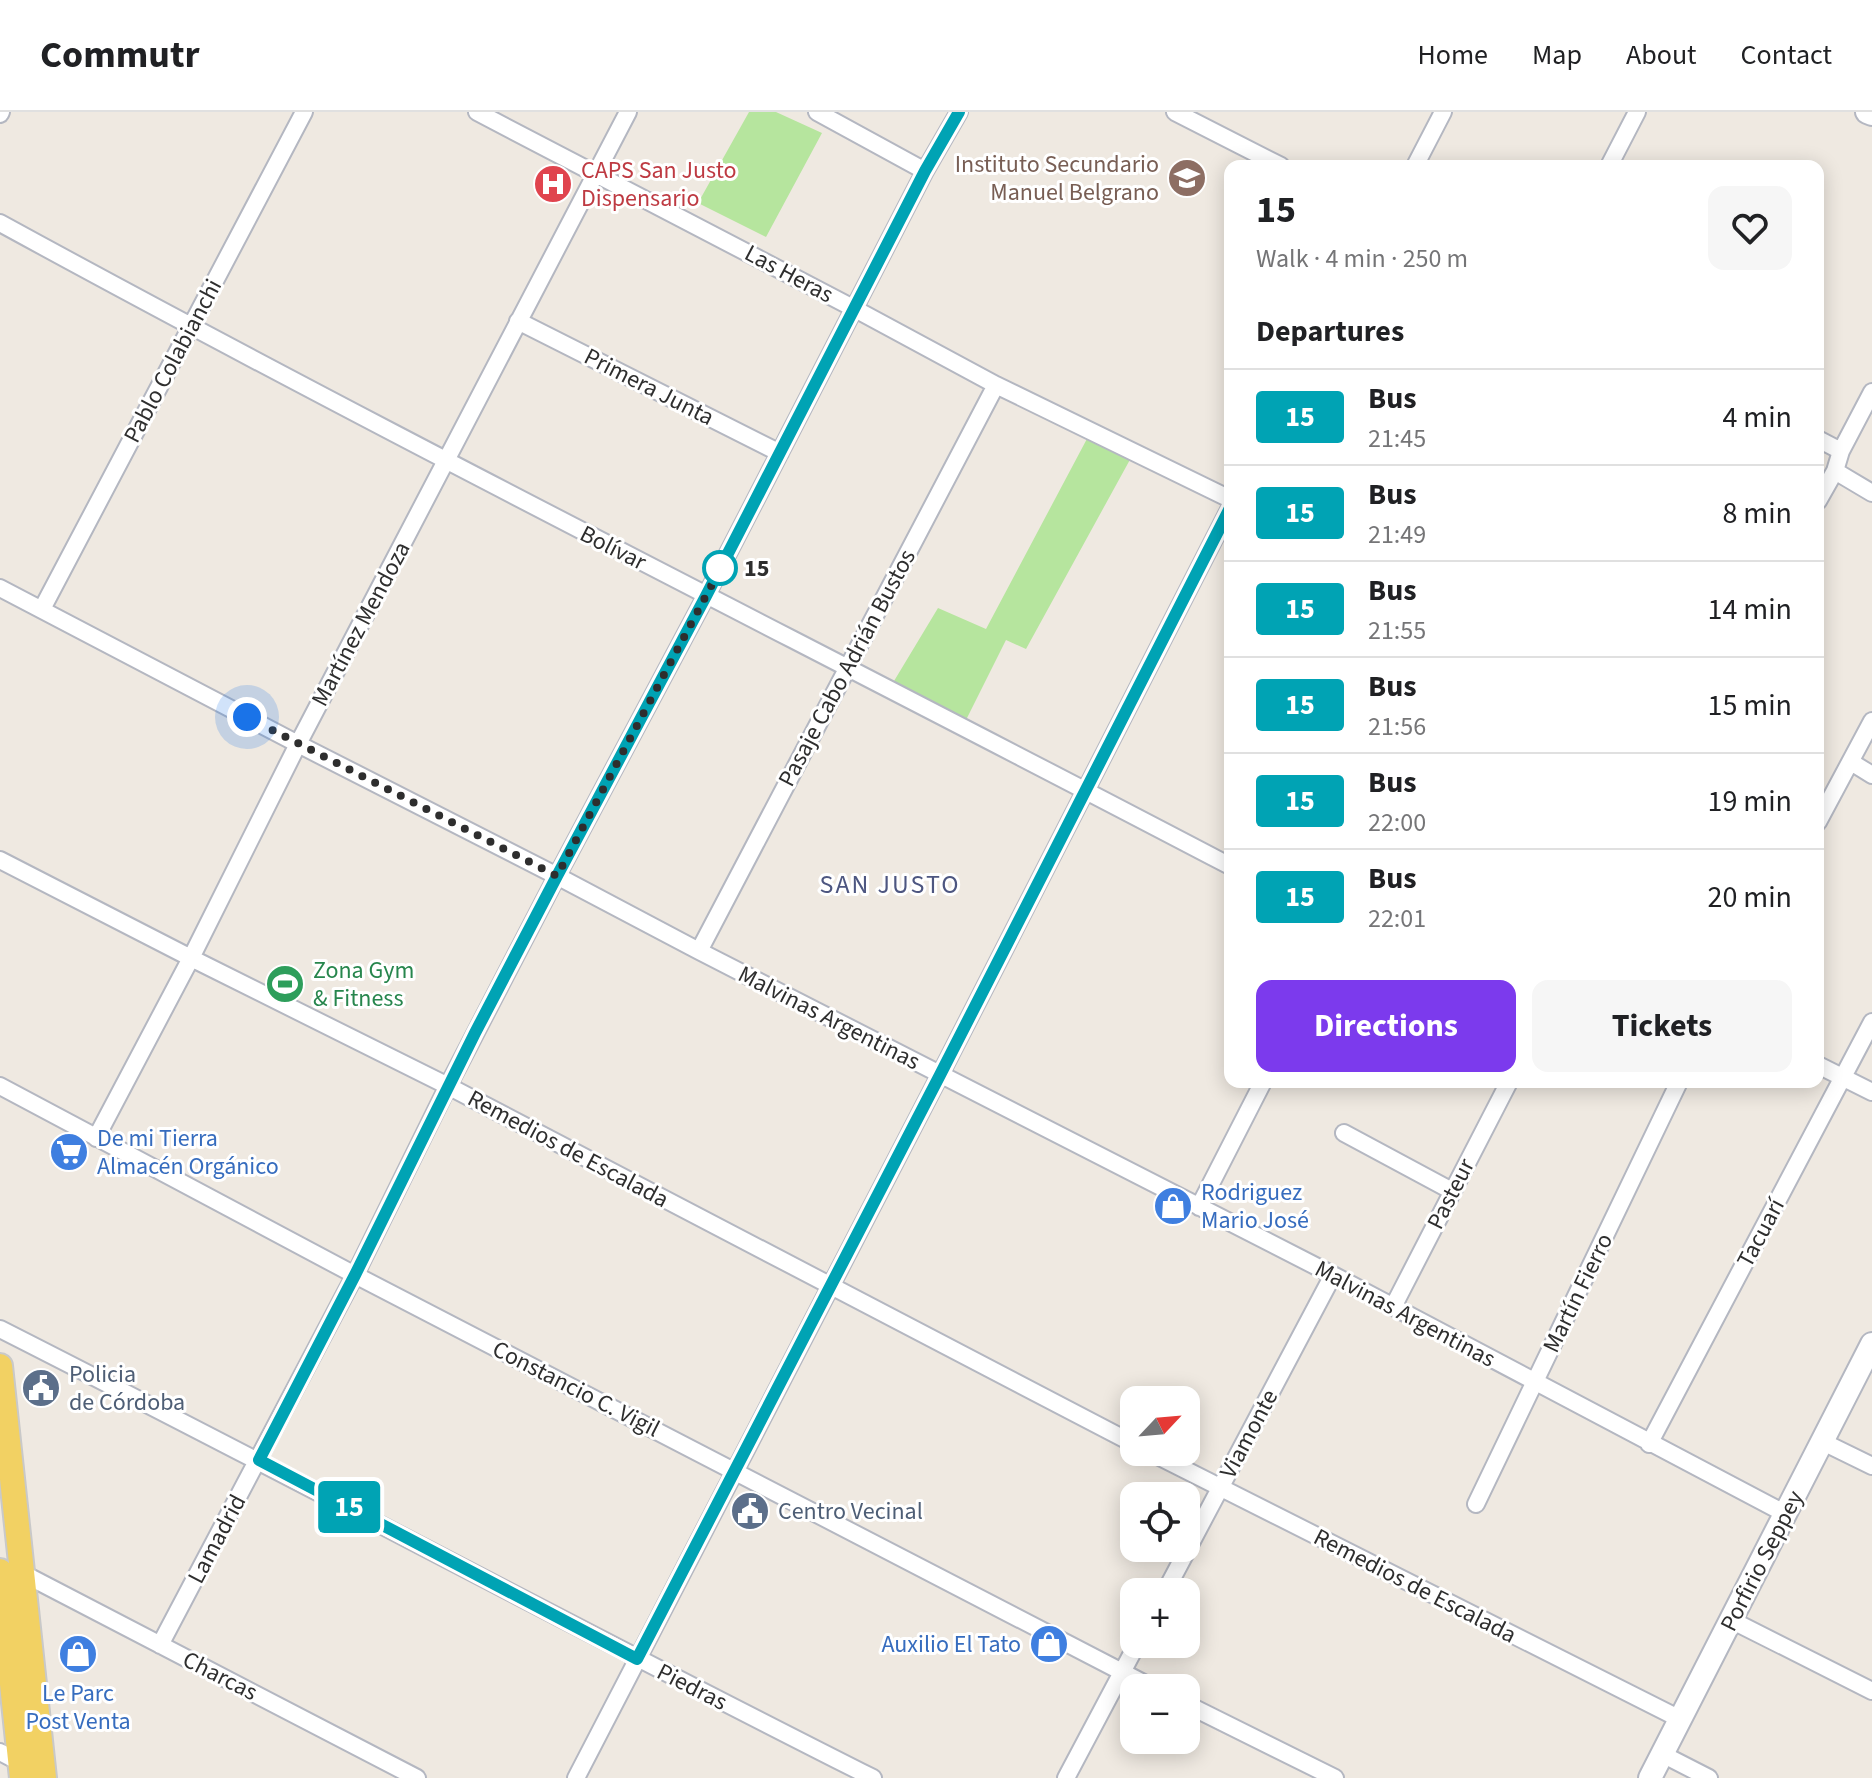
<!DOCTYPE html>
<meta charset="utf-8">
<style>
:root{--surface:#fff;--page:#f6f6f6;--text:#202124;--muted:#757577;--line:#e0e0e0;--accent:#7c3aed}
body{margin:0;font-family:"Source Sans 3",sans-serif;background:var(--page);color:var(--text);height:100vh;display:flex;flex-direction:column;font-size:30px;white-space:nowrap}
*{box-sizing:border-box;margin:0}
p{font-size:26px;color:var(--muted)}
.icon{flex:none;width:44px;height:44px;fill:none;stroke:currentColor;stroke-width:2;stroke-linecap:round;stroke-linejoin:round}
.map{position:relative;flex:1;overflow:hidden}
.drawer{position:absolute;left:1224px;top:48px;width:600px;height:928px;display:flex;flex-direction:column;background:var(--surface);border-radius:16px;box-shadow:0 4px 20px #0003}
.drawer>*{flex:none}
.badge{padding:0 16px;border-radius:6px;font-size:28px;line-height:52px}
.needle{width:52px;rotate:64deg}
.buttons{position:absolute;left:1120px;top:1274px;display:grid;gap:16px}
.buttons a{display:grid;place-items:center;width:80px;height:80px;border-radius:16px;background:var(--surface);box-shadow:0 4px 20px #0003;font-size:40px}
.you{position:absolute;width:40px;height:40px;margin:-20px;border:6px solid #fff;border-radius:50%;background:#1a73e8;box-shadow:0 0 0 12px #1a73e833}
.map>.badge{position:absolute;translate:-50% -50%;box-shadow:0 0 0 4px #fff}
h2{padding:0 32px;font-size:30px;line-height:72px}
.round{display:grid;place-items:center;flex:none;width:84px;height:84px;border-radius:16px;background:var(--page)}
.head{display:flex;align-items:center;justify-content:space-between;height:136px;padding:0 32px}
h1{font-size:38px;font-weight:700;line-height:60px}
.primary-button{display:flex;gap:16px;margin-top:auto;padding:16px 32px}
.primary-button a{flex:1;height:92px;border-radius:16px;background:var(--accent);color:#fff;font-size:32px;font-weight:700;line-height:92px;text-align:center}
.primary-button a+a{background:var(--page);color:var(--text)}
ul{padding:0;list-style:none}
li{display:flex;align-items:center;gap:24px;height:96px;padding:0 32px;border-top:2px solid var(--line)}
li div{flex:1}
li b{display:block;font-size:30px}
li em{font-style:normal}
li .badge{min-width:88px;font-weight:700;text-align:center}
header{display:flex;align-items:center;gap:48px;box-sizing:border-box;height:112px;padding:0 40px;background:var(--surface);border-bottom:2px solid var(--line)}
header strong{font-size:38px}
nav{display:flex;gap:44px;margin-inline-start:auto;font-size:28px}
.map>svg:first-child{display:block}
</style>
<header>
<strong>Commutr</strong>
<nav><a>Home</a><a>Map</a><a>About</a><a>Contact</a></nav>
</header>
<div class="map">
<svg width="1872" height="1666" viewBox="0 0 1872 1666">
<rect width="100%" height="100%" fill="#efe9e1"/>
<path fill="#b6e59e" d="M 749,0 L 776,0 L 822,21 L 766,125 L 698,91 Z
M 1089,323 L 1132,344 L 1026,537 L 1006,528 L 965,610 L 891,574 L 938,496 L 986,517 Z"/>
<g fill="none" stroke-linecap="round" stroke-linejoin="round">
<g stroke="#b4b7c1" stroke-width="20">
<path id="minor" d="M 477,0 L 855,197 L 996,273 L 1230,387
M 817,0 L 925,59
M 1175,0 L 1281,54
M 0,2 L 1,0
M 1415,54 L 1443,0
M 1609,54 L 1637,0
M 0,111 C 406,333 820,539 1230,754
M 518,209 L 780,341
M 1818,327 L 1841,339
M 1835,359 L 1872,381
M 1818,389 L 1835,359 L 1841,339 L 1872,280
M 0,476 L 298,632 L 557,764 L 699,839 L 1333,1163 L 1786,1402
M 42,497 L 304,0
M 1851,650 L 1872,663
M 1818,710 L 1872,609
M 0,748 L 191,846 L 448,974 L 1134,1332
M 699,839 L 996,273
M 1818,953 L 1872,980
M 0,974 L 355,1163 L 1153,1576
M 1344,1021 L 1452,1079
M 96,1026 L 191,846 L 298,632 L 628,0
M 1199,1095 L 1263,970
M 1393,1195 L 1509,970
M 0,1217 C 292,1365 581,1519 873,1666
M 1823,1330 L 1872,1354
M 1649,1332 L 1872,910
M 1150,1340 L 1680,1607
M 1476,1392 L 1679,970
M 22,1461 L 417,1666
M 1165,1480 L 1333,1163
M 1731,1508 L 1872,1579
M 160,1533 L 355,1163 L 448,974 L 557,764 L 706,484 L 925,59 L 959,0
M 1186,1592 L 1335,1666
M 0,1640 L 21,1651 L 24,1657
M 1662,1642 L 1709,1666
M 576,1666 L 940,963 L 1230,396
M 1066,1666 L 1137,1532"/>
</g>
<g stroke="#b4b7c1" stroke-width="26">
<path id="secondary" d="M 1867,0 L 1872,2
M 1650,1666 L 1872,1232"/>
</g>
<g stroke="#c9c9c9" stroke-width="28">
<path id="primary" d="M 0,1254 L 44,1666
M 0,1459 L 22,1666"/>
</g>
<use href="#minor" stroke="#fff" stroke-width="16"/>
<use href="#secondary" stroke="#fff" stroke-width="22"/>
<use href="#primary" stroke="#f2d163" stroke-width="24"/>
</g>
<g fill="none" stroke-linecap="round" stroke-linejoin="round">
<g stroke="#fff" stroke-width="18">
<path id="line" d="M 959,0 L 925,59 L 706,484 L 557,764 L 475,921 L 355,1163 L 259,1348 L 637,1547 L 940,963 L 1230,396"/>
</g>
<use href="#line" stroke="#00a3b4" stroke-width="12"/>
<path stroke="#2e2e2e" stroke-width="8" stroke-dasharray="0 14.4" d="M 247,605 L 557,764 L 725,448 L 720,456"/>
</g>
<defs>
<g id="school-disc" transform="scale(2)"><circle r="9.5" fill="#8d6e63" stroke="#fff"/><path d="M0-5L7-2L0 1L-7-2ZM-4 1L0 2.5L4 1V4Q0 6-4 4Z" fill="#fff"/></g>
<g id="hospital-disc" transform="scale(2)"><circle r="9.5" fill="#e0444e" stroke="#fff"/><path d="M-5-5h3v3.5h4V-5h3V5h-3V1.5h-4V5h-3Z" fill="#fff"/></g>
<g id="stadium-disc" transform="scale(2)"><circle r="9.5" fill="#2e9e5b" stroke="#fff"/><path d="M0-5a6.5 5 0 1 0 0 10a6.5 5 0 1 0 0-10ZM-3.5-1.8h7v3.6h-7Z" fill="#fff"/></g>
<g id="supermarket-disc" transform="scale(2)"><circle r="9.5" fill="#3f7fe0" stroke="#fff"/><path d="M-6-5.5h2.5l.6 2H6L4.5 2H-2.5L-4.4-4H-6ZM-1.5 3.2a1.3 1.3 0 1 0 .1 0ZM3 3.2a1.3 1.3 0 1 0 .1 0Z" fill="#fff"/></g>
<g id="shop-disc" transform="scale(2)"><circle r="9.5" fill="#3f7fe0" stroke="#fff"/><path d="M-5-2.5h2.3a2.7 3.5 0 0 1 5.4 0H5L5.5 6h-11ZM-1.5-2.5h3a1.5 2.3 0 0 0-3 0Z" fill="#fff"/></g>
<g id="civic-disc" transform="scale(2)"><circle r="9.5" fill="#5c6f8a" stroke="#fff"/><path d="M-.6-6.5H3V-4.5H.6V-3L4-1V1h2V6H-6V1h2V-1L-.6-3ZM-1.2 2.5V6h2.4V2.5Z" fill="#fff"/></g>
</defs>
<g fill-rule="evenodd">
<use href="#school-disc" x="1187" y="66"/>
<use href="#hospital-disc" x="553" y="72"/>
<use href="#stadium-disc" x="285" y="872"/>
<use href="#supermarket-disc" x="69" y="1040"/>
<use href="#shop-disc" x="1173" y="1094"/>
<use href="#civic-disc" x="41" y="1276"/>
<use href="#civic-disc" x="750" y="1399"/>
<use href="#shop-disc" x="1049" y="1532"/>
<use href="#shop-disc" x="78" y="1542"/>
</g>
<circle fill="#fff" stroke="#00a3b4" stroke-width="4" cx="720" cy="456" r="16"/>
<g text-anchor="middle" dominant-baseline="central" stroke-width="6" stroke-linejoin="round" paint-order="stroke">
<g font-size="24" fill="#785e54" stroke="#fff" text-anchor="end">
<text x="1159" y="52">Instituto Secundario<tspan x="1159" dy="28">Manuel Belgrano</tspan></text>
</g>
<g font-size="24" fill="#be3a42" stroke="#fff" text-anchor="start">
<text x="581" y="58">CAPS San Justo<tspan x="581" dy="28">Dispensario</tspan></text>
</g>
<g font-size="24" fill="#2e2e2e" stroke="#fff">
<text transform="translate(789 162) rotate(28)">Las Heras</text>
<text transform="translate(173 249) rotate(-62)">Pablo Colabianchi</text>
<text transform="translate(649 275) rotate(27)">Primera Junta</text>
<text transform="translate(613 436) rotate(27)">Bolívar</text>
<text transform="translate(361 512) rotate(-62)">Martínez Mendoza</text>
<text transform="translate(847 556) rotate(-62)">Pasaje Cabo Adrián Bustos</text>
<text transform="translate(829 906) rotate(27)">Malvinas Argentinas</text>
<text transform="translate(568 1037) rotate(28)">Remedios de Escalada</text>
<text transform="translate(1451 1082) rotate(-63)">Pasteur</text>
<text transform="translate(1761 1121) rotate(-62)">Tacuarí</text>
<text transform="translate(1578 1181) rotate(-64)">Martín Fierro</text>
<text transform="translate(1405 1202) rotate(28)">Malvinas Argentinas</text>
<text transform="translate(576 1277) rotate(27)">Constancio C. Vigil</text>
<text transform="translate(1249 1322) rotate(-62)">Viamonte</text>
<text transform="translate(217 1427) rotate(-62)">Lamadrid</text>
<text transform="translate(1762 1449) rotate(-63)">Porfirio Seppey</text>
<text transform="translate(1415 1474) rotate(27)">Remedios de Escalada</text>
<text transform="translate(220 1564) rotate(27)">Charcas</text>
<text transform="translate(692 1575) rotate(27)">Piedras</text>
</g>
<g font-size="24" font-weight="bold" fill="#2e2e2e" stroke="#fff" text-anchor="start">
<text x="744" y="456">15</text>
</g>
<g font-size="24" fill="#27864d" stroke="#fff" text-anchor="start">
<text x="313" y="858">Zona Gym<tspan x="313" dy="28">&amp; Fitness</tspan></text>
</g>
<g font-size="24" fill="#366cbe" stroke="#fff" text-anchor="start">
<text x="97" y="1026">De mi Tierra<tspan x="97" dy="28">Almacén Orgánico</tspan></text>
<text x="1201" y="1080">Rodriguez<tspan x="1201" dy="28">Mario José</tspan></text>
<text x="1021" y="1532" text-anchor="end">Auxilio El Tato</text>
<text x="78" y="1581" text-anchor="middle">Le Parc<tspan x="78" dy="28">Post Venta</tspan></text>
</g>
<g font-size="24" fill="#4e5e75" stroke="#fff" text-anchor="start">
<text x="69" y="1262">Policia<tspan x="69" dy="28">de Córdoba</tspan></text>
<text x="778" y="1399">Centro Vecinal</text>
</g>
<g font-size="26" letter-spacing="2" fill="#4d5680" stroke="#fff">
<text x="890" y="772">SAN JUSTO</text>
</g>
</g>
</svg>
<div class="buttons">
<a><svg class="needle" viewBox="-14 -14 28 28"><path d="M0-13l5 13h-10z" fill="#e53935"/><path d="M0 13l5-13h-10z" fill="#757577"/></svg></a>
<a><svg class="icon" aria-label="locate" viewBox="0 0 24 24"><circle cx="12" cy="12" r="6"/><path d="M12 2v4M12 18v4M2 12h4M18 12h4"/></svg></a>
<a>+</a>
<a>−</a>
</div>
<div class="you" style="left:247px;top:605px"></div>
<b class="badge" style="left:349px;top:1395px;background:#00a3b4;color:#fff">15</b>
<section class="drawer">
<div class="head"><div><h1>15</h1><p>Walk · 4 min · 250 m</p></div><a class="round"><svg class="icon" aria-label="heart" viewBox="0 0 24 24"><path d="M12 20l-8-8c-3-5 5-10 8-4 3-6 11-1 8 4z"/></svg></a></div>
<h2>Departures</h2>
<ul>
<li><span class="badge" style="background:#00a3b4;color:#fff">15</span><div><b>Bus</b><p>21:45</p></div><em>4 min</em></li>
<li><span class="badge" style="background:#00a3b4;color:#fff">15</span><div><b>Bus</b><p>21:49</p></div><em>8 min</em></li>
<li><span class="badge" style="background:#00a3b4;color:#fff">15</span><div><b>Bus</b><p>21:55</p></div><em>14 min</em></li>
<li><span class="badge" style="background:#00a3b4;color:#fff">15</span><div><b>Bus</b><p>21:56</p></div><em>15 min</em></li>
<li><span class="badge" style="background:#00a3b4;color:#fff">15</span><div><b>Bus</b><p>22:00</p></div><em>19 min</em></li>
<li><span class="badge" style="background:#00a3b4;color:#fff">15</span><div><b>Bus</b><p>22:01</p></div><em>20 min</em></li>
</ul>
<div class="primary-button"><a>Directions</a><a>Tickets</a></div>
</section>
</div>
